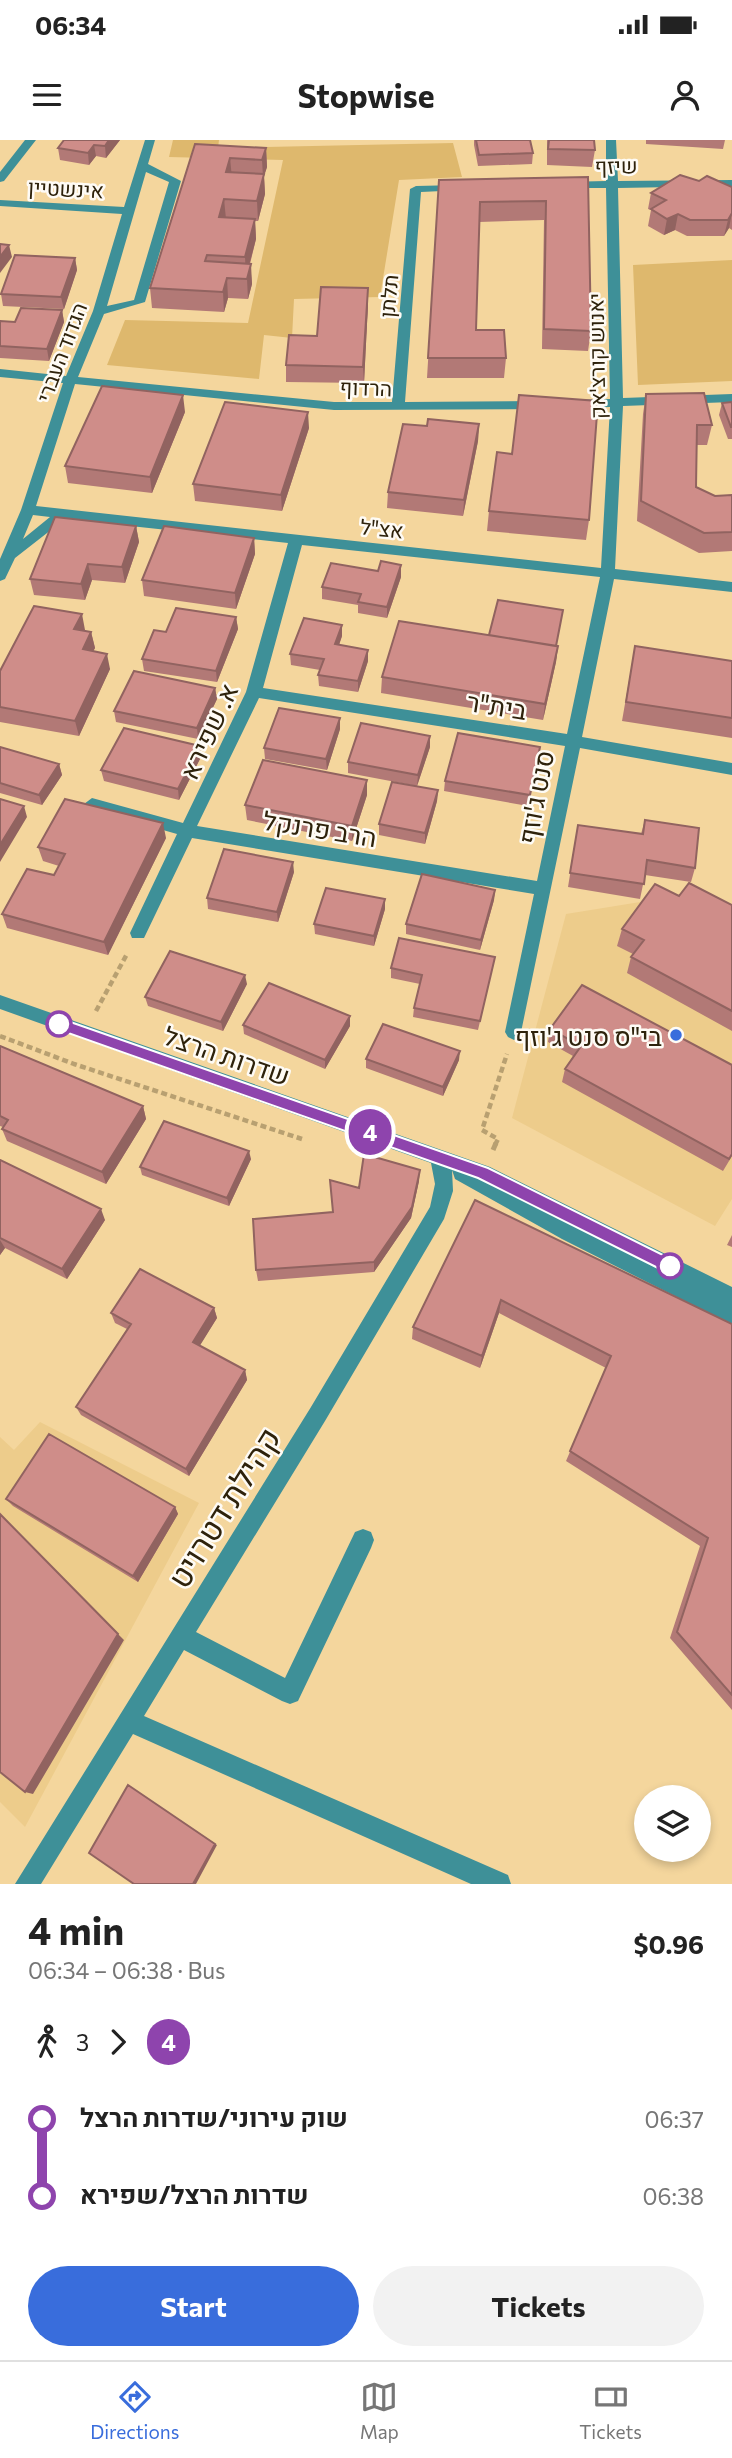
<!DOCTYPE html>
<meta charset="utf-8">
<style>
:root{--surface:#fff;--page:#f2f2f2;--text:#222;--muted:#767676;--line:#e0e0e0;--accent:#396ddc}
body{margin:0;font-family:Commissioner,Heebo,sans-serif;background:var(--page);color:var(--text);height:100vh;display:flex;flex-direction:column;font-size:26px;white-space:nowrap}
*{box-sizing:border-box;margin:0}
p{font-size:23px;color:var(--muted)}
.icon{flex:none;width:38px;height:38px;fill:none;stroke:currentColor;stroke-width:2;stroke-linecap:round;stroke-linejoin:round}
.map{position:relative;height:1744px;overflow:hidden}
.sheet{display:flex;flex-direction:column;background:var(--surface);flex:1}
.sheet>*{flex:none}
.badge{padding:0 14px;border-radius:23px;font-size:24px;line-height:46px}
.tools{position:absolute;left:634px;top:1645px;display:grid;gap:14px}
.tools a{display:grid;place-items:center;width:77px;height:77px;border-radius:50%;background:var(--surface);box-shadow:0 4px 10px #0003;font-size:35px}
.map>.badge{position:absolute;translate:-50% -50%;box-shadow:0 0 0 4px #fff}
.legs{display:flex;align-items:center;gap:10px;height:77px;padding:0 28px;font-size:23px}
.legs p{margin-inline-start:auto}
.head{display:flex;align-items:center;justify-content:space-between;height:119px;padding:0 28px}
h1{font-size:38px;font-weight:700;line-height:52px}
.action{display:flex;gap:14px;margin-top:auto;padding:14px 28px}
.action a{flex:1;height:80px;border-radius:42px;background:var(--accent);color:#fff;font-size:28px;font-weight:700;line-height:80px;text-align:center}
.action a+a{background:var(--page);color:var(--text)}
ul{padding:0 28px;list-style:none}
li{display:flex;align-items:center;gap:24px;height:77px;font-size:26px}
li i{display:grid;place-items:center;width:10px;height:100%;margin:0 9px;background:currentColor}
li i::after{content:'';width:18px;height:18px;margin:-9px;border:5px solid;border-radius:50%;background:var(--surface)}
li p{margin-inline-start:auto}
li:first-child i{background:linear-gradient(#0000 50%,currentColor 0)}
li:last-child i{background:linear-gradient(currentColor 50%,#0000 0)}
.status{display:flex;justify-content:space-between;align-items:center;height:49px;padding:0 35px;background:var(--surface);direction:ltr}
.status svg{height:19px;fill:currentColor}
header{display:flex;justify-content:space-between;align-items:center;height:91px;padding:0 28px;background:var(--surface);font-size:32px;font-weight:700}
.menu{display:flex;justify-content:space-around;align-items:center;height:98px;border-top:2px solid var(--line);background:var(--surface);font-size:19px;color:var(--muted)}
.menu a{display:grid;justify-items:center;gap:4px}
.menu .on{color:var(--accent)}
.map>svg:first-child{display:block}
</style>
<div class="status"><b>06:34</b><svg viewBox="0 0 49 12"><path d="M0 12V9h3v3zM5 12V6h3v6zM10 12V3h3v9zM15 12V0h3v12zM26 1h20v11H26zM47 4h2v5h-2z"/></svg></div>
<header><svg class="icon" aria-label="menu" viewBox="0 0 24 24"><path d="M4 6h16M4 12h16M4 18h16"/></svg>Stopwise<svg class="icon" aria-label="person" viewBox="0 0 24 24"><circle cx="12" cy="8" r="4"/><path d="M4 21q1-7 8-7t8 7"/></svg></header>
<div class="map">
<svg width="732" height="1744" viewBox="0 0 732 1744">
<rect width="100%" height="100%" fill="#f4d69d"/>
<path fill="#edcc8b" d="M 702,752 L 732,767 L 732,1059 L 715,1086 L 512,978 L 566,774 Z
M 40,1282 L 199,1363 L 25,1687 L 0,1662 L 0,1297 L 14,1310 Z"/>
<path fill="#deb86d" d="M 173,0 L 219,0 L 218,8 L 453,3 L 462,37 L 399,40 L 380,157 L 294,159 L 292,198 L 264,195 L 259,239 L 107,225 L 125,180 L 248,183 L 283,20 L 169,17 Z
M 732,120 L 732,241 L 638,245 L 633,125 Z"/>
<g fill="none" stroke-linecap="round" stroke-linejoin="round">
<path stroke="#b8a071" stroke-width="4.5" stroke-dasharray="6 3.5" stroke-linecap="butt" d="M 96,871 L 127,814
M 0,896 L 74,924 L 302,999
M 495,1005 L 498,999 L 482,990 L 507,914"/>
<path stroke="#b8a071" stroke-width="5" stroke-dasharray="9 4.5" stroke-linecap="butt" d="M 493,1010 L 496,1003"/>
<path fill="#3e9098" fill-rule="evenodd" d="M 25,0 L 36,0 L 4,41 L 0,42 L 0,32 Z
M 145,0 L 155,0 L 148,24 L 181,41 L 145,162 L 104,174 L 78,237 L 334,262 L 392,262 L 410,49 L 416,46 L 459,45 L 463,46 L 463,50 L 421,52 L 405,262 L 540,261 L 546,265 L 540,269 L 334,270 L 75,244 L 36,366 L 601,428 L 610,267 L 575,268 L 569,264 L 575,260 L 610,259 L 606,48 L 564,48 L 558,45 L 564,42 L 606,41 L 606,0 L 616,0 L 618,41 L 732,40 L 732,46 L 618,48 L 623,258 L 732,254 L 732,262 L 623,266 L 615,429 L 732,442 L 732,452 L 614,439 L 582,597 L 732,623 L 732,635 L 580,608 L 520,897 L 514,900 L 508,897 L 505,892 L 534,754 L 192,698 L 144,798 L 132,798 L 130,793 L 177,694 L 86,668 L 84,664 L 92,658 L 183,683 L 246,552 L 288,403 L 65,379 L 15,418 L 5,439 L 0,441 L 0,419 L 21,370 L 63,243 L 0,237 L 0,229 L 66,236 L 93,171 L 122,74 L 0,66 L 0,60 L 124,67 ZM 146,32 L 169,42 L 134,160 L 107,166 ZM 33,375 L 50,377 L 23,399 ZM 302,405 L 600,437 L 567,594 L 263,548 ZM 259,558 L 565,606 L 537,741 L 197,686 Z
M 0,855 L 490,1027 L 732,1147 L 732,1185 L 562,1099 L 455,1039 L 452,1030 L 453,1051 L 444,1079 L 325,1281 L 196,1492 L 285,1538 L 355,1392 L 363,1389 L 371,1392 L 374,1400 L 371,1408 L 298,1561 L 290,1564 L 282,1561 L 184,1510 L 144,1576 L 508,1735 L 511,1744 L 471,1744 L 133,1594 L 41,1744 L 15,1744 L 311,1267 L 430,1067 L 435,1044 L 431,1023 L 0,869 Z"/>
</g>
<path fill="#b27976" d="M 64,0 L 120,0 L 106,18 L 96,16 L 89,25 L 60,20 L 58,8 Z
M 474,0 L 530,0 L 533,13 L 532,24 L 478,26 L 474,5 Z
M 547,0 L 594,0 L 595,10 L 592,27 L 547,25 Z
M 646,0 L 725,0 L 723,9 L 646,4 Z
M 195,4 L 266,8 L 267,27 L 264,36 L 265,54 L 258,81 L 255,81 L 256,99 L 250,124 L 252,144 L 248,159 L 228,158 L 224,172 L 152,168 L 150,148 Z
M 588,37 L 591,191 L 588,211 L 542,209 L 544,80 L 479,82 L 476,190 L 506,218 L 504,238 L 427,238 L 439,40 Z
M 732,47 L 732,90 L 729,88 L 724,96 L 687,96 L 675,90 L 664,95 L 648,86 L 651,70 L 648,69 L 651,53 Z
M 75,118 L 77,130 L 64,169 L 3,166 L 1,154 Z
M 368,164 L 364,243 L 286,242 L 286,225 L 317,196 Z
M 62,170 L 64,182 L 49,221 L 0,218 L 0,181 L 15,182 Z
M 646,254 L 712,285 L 707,305 L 697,305 L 696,347 L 715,356 L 732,355 L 732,411 L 699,413 L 637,381 L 643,274 Z
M 732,262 L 732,299 L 728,299 L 719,275 L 722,263 Z
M 185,272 L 152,353 L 68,343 L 65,326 Z
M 479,284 L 478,301 L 463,376 L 387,368 L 388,352 L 427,286 Z
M 309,288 L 282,371 L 195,361 L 193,344 Z
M 489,371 L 589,380 L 586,400 L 487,391 Z
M 136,386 L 139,402 L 125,443 L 92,440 L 85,460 L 34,455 L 30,439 Z
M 254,398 L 255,414 L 236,469 L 144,456 L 142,440 Z
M 401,437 L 387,478 L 358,473 L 358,465 L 322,459 L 322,447 Z
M 236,477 L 238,489 L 217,542 L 144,531 L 142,519 L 166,492 Z
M 561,481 L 556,506 L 558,506 L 556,522 L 543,580 L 381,553 L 382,537 L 489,495 Z
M 85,490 L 85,491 L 91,492 L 95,508 L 93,511 L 110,529 L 79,596 L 0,582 L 0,531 Z
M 342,496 L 339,505 L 368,521 L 358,552 L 319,546 L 318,535 L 320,530 L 291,525 L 290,514 Z
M 635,506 L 732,521 L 732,598 L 622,581 Z
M 215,548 L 217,559 L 198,599 L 116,582 L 114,571 Z
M 340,589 L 327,630 L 265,619 L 264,608 Z
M 0,607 L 59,624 L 62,635 L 42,665 L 0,653 Z
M 430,607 L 417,646 L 348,633 L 348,622 Z
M 540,607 L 528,666 L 444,651 L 445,641 Z
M 201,617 L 179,660 L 104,641 L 101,630 Z
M 367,640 L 367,655 L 352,701 L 247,680 L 245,665 Z
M 438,650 L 437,661 L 425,704 L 379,695 L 379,684 Z
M 645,680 L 695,728 L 691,742 L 645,735 L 640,759 L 568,747 L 578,685 L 641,694 Z
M 166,698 L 108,815 L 7,788 L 2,774 L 54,735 L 59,726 L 43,721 L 38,707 Z
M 294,732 L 278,782 L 208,769 L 207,758 Z
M 495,750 L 494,760 L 480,810 L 406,794 L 406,784 Z
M 679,756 L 732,765 L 732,891 L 627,833 L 631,817 L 633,814 L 617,806 L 622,789 Z
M 385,769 L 374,806 L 315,794 L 314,784 Z
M 495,817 L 478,890 L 413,877 L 414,868 L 420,844 L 391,838 L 391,828 Z
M 247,844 L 223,891 L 148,866 L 145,857 Z
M 243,885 L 350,886 L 325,929 L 244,894 Z
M 550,889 L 732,925 L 732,1016 L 723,1031 L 562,942 L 565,929 L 573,916 L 548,902 Z
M 0,906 L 143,966 L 146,979 L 106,1044 L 7,1001 L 2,989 L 3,987 L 0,986 Z
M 366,919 L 459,920 L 443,956 L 366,928 Z
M 251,1019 L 229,1066 L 142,1035 L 140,1027 Z
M 0,1020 L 105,1080 L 67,1139 L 5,1108 L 0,1115 Z
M 419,1041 L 411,1078 L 374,1132 L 258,1141 L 256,1130 L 332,1072 L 359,1048 Z
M 475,1060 L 732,1184 L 732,1570 L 670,1498 L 700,1406 L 566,1321 L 606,1228 L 499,1173 L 480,1228 L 412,1199 L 413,1187 Z
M 732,1095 L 732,1107 L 727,1105 Z
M 214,1168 L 217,1178 L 199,1206 L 245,1230 L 247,1240 L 189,1336 L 81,1275 L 76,1267 L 127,1189 L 115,1183 L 111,1173 Z
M 6,1359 L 175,1367 L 178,1374 L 138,1442 L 13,1366 Z"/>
<path fill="#916360" d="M 109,0 L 120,0 L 106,18 L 105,6 Z
M 94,5 L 96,16 L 89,25 L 88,13 Z
M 266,8 L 267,27 L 264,36 L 265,54 L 258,81 L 257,61 L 263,37 L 262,20 Z
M 230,18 L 232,38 L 226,32 Z
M 224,59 L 226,79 L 219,77 Z
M 732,73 L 729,88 L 724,96 L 728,80 Z
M 678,74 L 675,90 L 664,95 L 667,79 Z
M 255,79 L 256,99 L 246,137 L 245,117 Z
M 9,105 L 12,117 L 0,133 L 0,117 Z
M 75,118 L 77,130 L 64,169 L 61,157 Z
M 251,124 L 252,144 L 248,159 L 247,139 Z
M 227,138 L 228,158 L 224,172 L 223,152 Z
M 368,148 L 368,164 L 364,243 L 363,227 Z
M 62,170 L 64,182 L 49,221 L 47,209 Z
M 183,255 L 185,272 L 152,353 L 150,337 Z
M 308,272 L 309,288 L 282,371 L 281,355 Z
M 479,284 L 478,301 L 463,376 L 464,360 Z
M 136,386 L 139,402 L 125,443 L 122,427 Z
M 254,398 L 255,414 L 236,469 L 235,453 Z
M 88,424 L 92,440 L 85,460 L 81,444 Z
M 401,425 L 401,437 L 387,478 L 387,467 Z
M 82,474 L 85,490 L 78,505 L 74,489 Z
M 236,477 L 238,489 L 217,542 L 216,531 Z
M 342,485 L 342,496 L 335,516 L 335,504 Z
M 91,492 L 95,508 L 86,525 L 83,509 Z
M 558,506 L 556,522 L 543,580 L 545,564 Z
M 368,510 L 368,521 L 358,552 L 358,541 Z
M 107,514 L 110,529 L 79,596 L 75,581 Z
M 215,548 L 217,559 L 198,599 L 197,588 Z
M 340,578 L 340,589 L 327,630 L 326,619 Z
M 430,596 L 430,607 L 417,646 L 418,635 Z
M 200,606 L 201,617 L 179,660 L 178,649 Z
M 59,624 L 62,635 L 42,665 L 39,655 Z
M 367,640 L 367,655 L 352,701 L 352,686 Z
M 438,650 L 437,661 L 425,704 L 425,693 Z
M 24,666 L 27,677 L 0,722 L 0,705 Z
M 163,683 L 166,698 L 108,815 L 104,802 Z
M 293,722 L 294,732 L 278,782 L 277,772 Z
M 495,750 L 494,760 L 480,810 L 481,800 Z
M 385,759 L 385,769 L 374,806 L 374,796 Z
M 245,835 L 247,844 L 223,891 L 221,882 Z
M 350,876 L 350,886 L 325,929 L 325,920 Z
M 460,911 L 459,920 L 443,956 L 443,947 Z
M 143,966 L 146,979 L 106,1044 L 102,1032 Z
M 249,1011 L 251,1019 L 229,1066 L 227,1058 Z
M 420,1030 L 419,1041 L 411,1078 L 374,1132 L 374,1122 Z
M 101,1069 L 105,1080 L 67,1139 L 62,1129 Z
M 0,1100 L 5,1108 L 0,1115 Z
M 501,1160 L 499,1173 L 480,1228 L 482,1216 Z
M 214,1168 L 217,1178 L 196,1212 L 193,1202 Z
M 245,1230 L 247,1240 L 189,1336 L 186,1329 Z
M 175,1367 L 178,1374 L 138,1442 L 133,1436 Z
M 118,1494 L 124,1500 L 33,1654 L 25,1652 Z
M 128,1645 L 217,1705 L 196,1744 L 193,1744 Z"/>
<path fill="#cf8d89" stroke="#916360" stroke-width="2" d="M 64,0 L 109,0 L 105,6 L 94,5 L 88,13 L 58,8 Z
M 476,0 L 530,0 L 533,13 L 479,15 Z
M 549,0 L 594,0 L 595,10 L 548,9 Z
M 195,4 L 266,8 L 262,20 L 230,18 L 226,32 L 264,34 L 257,61 L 224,59 L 219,77 L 255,79 L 245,117 L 207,115 L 205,121 L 251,124 L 247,139 L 227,138 L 223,152 L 150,148 Z
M 680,35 L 699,41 L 707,36 L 732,47 L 732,73 L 728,80 L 690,80 L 678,74 L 667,79 L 651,69 L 666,60 L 651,53 Z
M 588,37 L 591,191 L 544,189 L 546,61 L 480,62 L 476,190 L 504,190 L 506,218 L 428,218 L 439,40 Z
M 0,104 L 9,105 L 0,117 Z
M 15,115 L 75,118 L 61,157 L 1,154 Z
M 321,147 L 368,148 L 363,227 L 286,225 L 289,195 L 317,196 Z
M 21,168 L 62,170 L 47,209 L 0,206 L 0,181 L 15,182 Z
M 102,246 L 183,255 L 150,337 L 65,326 Z
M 704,253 L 712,285 L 697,285 L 696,347 L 715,356 L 732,355 L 732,392 L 704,393 L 641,361 L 646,254 Z
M 519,255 L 598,261 L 589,380 L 489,371 L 497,312 L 512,314 Z
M 225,262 L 308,272 L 281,355 L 193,344 Z
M 732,262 L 732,287 L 731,287 L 722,263 Z
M 428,279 L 479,284 L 464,360 L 388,352 L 403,284 L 427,286 Z
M 55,377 L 136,386 L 122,427 L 88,424 L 81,444 L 30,439 Z
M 164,386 L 254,398 L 235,453 L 142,440 Z
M 381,421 L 401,425 L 387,467 L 358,462 L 361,454 L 322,447 L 331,423 L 378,431 Z
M 498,460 L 563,470 L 556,506 L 489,495 Z
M 34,466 L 82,474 L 74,489 L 91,492 L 83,509 L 107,514 L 75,581 L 0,567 L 0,531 Z
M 176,468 L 236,477 L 216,531 L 142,519 L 154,490 L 166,492 Z
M 304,478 L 342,485 L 335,504 L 368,510 L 358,541 L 318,535 L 324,519 L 290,514 Z
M 399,481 L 558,506 L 545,564 L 382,537 Z
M 635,506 L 732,521 L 732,578 L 626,562 Z
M 134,531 L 215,548 L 197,588 L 114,571 Z
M 279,568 L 340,578 L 326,619 L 264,608 Z
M 361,583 L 430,596 L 418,635 L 348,622 Z
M 124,588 L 200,606 L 178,649 L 101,630 Z
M 458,593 L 540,607 L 530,655 L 445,641 Z
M 0,607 L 59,624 L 39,655 L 0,643 Z
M 263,620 L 367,640 L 352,686 L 245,665 Z
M 392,642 L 438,650 L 425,693 L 379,684 Z
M 0,659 L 24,666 L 0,705 Z
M 65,659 L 163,683 L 104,802 L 2,774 L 27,729 L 54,735 L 65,714 L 38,707 Z
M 645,680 L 699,688 L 695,728 L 647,720 L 644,744 L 570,733 L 578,685 L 643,694 Z
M 224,709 L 293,722 L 277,772 L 207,758 Z
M 422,734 L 495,750 L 481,800 L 406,784 Z
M 689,743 L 732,765 L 732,871 L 631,817 L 644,800 L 622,789 L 655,744 L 679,756 Z
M 326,748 L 385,759 L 374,796 L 314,784 Z
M 399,798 L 495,817 L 480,881 L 414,868 L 422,835 L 391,828 Z
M 170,811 L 245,835 L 221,882 L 145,857 Z
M 269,843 L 350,876 L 325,920 L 243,885 Z
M 582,845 L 732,925 L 732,1014 L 729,1019 L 565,929 L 581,906 L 550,889 Z
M 383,884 L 460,911 L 443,947 L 366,919 Z
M 0,906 L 143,966 L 102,1032 L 2,989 L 8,980 L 0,976 Z
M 164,981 L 249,1011 L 227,1058 L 140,1027 Z
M 364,1014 L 420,1030 L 412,1067 L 374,1122 L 256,1130 L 253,1079 L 333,1072 L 330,1040 L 359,1048 Z
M 0,1020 L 101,1069 L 62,1129 L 0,1098 Z
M 475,1060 L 732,1184 L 732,1555 L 677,1492 L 708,1398 L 570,1311 L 611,1216 L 501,1160 L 482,1216 L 413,1187 Z
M 140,1129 L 214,1168 L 193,1202 L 245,1230 L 186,1329 L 76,1267 L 131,1184 L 111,1173 Z
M 49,1294 L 175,1367 L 133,1436 L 6,1359 Z
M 0,1374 L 118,1494 L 25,1652 L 0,1632 Z
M 128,1645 L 215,1704 L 193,1744 L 134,1744 L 89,1713 Z"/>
<path fill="#8e44ad" stroke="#fff" stroke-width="2" d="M 59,878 L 488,1028 L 675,1121 L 677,1126 L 675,1131 L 670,1133 L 664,1131 L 478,1038 L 54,888 L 52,884 Z"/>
<g fill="#fff" stroke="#8e44ad" stroke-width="3.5">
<circle cx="59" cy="884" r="12"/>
<circle cx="670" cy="1126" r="12"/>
</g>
<circle fill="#396ddc" stroke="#fefbf5" stroke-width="2.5" cx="676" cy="895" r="7"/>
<g text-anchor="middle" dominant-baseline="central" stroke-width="5" stroke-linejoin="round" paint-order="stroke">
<g font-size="21" fill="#2e220b" stroke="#fefbf5">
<text transform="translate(616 25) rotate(-1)">שיזף</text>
<text transform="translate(66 48) rotate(3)">אינשטיין</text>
<text transform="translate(388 156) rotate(-85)">תלתן</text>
<text transform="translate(61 212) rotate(-69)">הגדוד העברי</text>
<text transform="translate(596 216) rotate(-91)">יאנוש קורצ'אק</text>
<text transform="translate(366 247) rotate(2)">הרדוף</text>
<text transform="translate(382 388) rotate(6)">אצ"ל</text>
</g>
<g font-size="26" fill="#2e220b" stroke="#fefbf5">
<text transform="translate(497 565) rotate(9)">בית"ר</text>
<text transform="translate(208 591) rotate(-65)">א. שפירא</text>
<text transform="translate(535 657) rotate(-79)">סנט ג'וזף</text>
<text transform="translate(320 688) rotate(9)">הרב פרנקל</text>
<text transform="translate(227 915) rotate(19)">שדרות הרצל</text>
</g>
<g font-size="26" fill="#2e220b" stroke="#fefbf5" text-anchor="end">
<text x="662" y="895">בי"ס סנט ג'וזף</text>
</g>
<g font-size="32" fill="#2e220b" stroke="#fefbf5">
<text transform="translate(223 1367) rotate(-58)">קהילת דטרויט</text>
</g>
</g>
</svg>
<div class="tools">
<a><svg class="icon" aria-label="layers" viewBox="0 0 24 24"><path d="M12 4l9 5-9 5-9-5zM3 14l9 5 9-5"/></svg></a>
</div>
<b class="badge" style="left:370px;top:992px;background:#8e44ad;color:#fff">4</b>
</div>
<section class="sheet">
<div class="head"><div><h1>4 min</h1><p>06:34 – 06:38 · Bus</p></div><b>$0.96</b></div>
<div class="legs"><svg class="icon" aria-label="walk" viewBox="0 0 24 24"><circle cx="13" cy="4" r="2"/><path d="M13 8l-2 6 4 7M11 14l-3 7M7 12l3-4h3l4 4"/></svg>3<svg class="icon" aria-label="forward" viewBox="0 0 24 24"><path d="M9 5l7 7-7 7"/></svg><b class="badge" style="background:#8e44ad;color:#fff">4</b></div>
<ul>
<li><i style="color:#8e44ad"></i><b>שוק עירוני/שדרות הרצל</b><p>06:37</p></li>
<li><i style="color:#8e44ad"></i><b>שדרות הרצל/שפירא</b><p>06:38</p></li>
</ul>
<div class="action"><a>Start</a><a>Tickets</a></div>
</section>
<nav class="menu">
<a class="on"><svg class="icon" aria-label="directions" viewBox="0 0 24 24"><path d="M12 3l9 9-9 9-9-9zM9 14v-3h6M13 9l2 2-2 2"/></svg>Directions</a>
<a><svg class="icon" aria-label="map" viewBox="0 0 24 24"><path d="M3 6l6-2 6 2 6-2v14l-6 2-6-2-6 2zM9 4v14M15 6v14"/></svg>Map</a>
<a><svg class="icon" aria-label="tickets" viewBox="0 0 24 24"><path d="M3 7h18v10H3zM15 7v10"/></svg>Tickets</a>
</nav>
